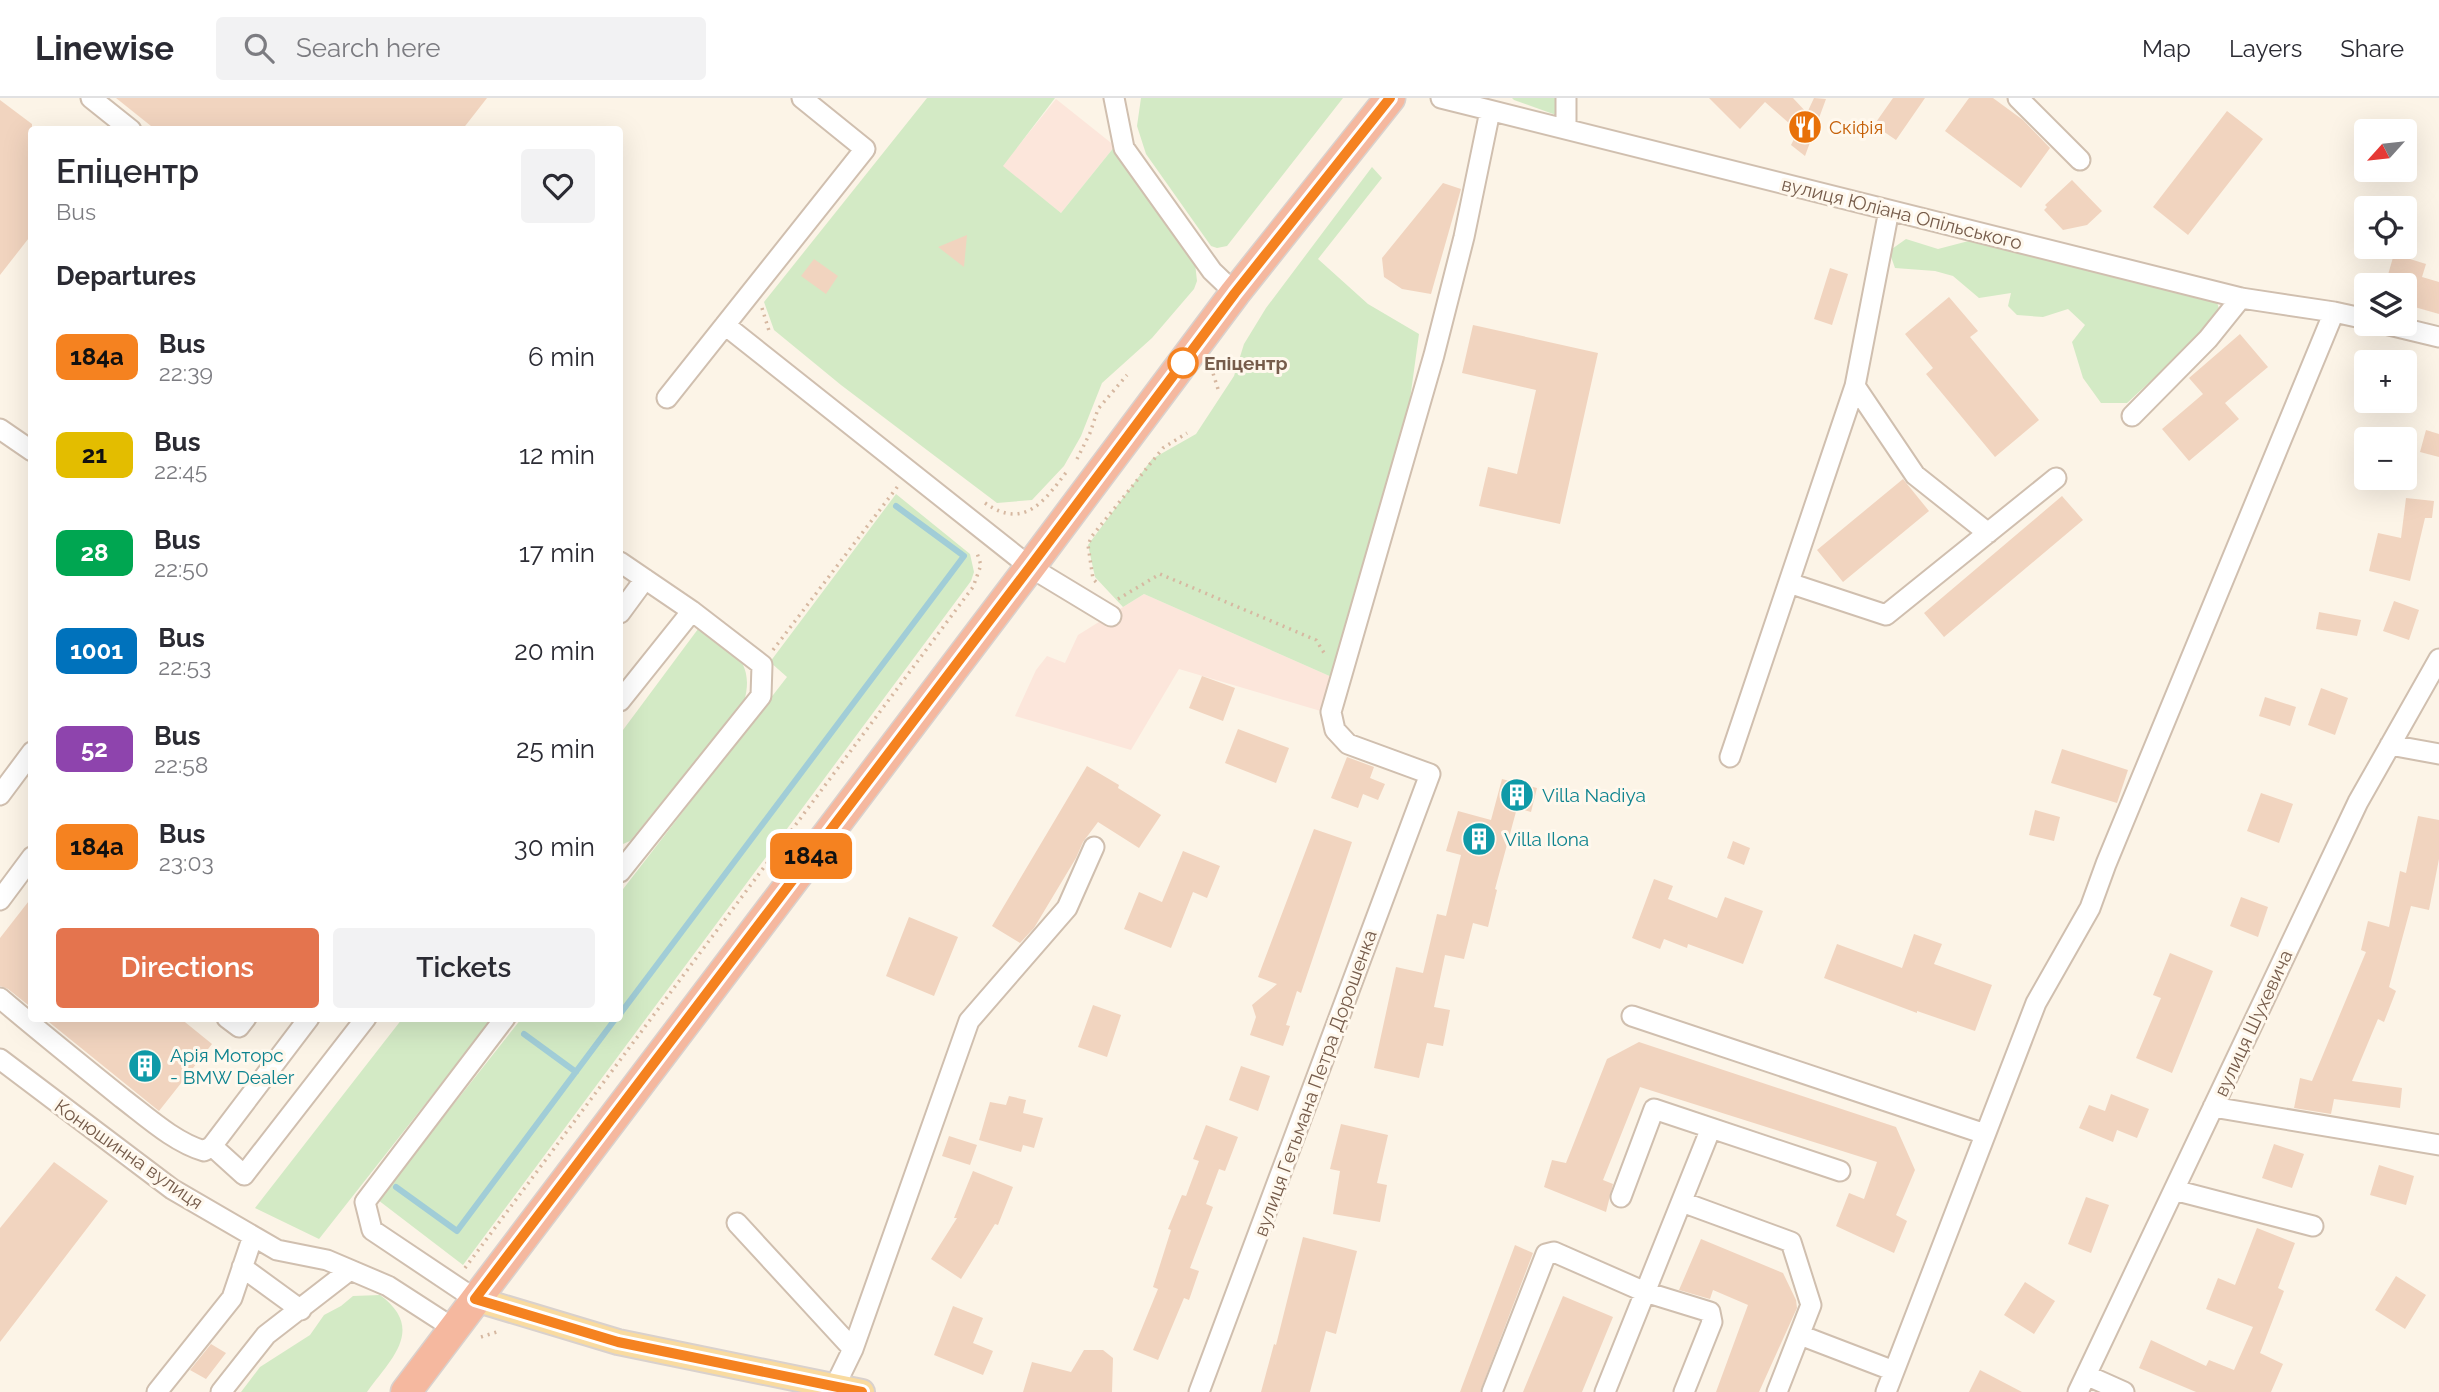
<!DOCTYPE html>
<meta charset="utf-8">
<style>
:root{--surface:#fff;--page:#f2f2f3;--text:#2b2b33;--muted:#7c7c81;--line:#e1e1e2;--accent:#e4744e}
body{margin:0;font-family:Raleway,sans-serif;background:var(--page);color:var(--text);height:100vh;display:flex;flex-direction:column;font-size:26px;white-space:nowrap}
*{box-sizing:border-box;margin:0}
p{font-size:23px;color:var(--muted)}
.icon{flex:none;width:38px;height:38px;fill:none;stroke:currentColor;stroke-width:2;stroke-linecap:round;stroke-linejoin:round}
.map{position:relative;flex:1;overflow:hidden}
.side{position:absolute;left:28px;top:28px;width:595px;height:896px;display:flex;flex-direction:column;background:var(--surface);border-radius:7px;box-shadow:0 7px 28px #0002}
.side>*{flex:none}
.badge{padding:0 14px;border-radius:10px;font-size:24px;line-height:46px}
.needle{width:46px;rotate:243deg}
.controls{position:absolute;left:2354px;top:21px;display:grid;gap:14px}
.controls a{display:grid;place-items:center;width:63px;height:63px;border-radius:7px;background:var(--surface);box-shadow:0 7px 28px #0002;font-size:35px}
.map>.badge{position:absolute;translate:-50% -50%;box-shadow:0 0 0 4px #fff}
h2{padding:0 28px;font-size:26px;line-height:63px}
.round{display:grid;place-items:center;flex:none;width:74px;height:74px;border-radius:7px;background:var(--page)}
.head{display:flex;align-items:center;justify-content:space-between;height:119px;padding:0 28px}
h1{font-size:33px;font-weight:600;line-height:52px}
.primary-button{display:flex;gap:14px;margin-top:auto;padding:14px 28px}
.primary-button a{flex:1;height:80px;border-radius:7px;background:var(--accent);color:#fff;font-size:28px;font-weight:600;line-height:80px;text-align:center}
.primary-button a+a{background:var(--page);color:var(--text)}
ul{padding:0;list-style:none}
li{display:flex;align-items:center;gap:21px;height:98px;padding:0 28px}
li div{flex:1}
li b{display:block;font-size:26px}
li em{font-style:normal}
li .badge{min-width:77px;font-weight:700;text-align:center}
header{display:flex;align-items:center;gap:42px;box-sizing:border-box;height:98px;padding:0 35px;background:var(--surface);border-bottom:2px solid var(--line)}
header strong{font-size:33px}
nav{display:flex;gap:38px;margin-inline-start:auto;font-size:24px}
.search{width:490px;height:63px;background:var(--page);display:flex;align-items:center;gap:18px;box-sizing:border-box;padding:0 24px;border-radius:7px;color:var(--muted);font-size:26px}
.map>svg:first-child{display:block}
</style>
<header>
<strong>Linewise</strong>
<div class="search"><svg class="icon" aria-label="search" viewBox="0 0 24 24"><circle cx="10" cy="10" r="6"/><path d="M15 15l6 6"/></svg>Search here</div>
<nav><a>Map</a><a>Layers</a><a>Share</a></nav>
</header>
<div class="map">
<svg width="2439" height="1294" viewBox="0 0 2439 1294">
<rect width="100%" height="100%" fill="#fcf4e7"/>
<path fill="#fce6db" d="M 1056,1 L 1115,48 L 1061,115 L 1002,68 Z
M 1144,496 L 1334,580 L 1324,614 L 1179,571 L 1131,652 L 1015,618 L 1036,572 L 1047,558 L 1065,565 L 1078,537 Z"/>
<path fill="#d3eac5" d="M 927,0 L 1055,0 L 1003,68 L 1061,115 L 1115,48 L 1195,165 L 1197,183 L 1194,191 L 1152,240 L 1102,285 L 1081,338 L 1064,368 L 1032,402 L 997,405 L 841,287 L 774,232 L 764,204 Z
M 1141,0 L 1343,0 L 1227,148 L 1217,150 L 1211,148 L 1146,56 L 1137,28 Z
M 1512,0 L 1559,0 L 1556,17 L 1514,2 Z
M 1372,69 L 1382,80 L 1318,161 L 1368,206 L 1419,236 L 1407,323 L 1334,580 L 1144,496 L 1123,509 L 1095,479 L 1088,447 L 1152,361 L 1196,336 L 1234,278 L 1244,246 L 1266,210 Z
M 1980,140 L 2217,204 L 2221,218 L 2127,305 L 2101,305 L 2083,280 L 2072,244 L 2085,227 L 2068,211 L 2043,219 L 2017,217 L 2008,208 L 2011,195 L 1979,200 L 1953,178 L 1935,173 L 1895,170 L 1889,153 L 1906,141 L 1938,151 Z
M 896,396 L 970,456 L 974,474 L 971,483 L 463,1167 L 378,1102 L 521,921 L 620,920 L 620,795 L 787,579 L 770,564 Z
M 701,527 C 730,550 756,562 744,604 L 630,743 L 623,746 L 620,745 L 620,636 Z
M 402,921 L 492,921 L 319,1141 L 255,1110 Z
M 380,1197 C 426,1231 391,1261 367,1294 L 241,1294 L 260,1269 L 310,1237 L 324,1217 L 341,1208 L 353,1198 Z"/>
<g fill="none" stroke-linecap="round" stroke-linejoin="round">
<path stroke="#a1cdd7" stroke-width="6" d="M 620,916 L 964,458 L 896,408
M 524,936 L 576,974
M 396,1089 L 457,1133 L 616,920"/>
</g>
<path fill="#f1d4bf" d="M 116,0 L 487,0 L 462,32 L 156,32 Z
M 1709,0 L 1793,0 L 1807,15 L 1814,0 L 1826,1 L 1805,58 L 1791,47 L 1798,33 L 1765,4 L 1740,31 Z
M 1893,0 L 1925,0 L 1896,42 L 1874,27 Z
M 1969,0 L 1993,0 L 2023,22 L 2050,50 L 2021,90 L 1945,33 Z
M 0,2 L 32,26 L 32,136 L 0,177 Z
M 2227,13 L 2263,41 L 2188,137 L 2153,109 Z
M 2072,82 L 2102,113 L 2087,127 L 2063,132 L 2044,112 L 2047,109 L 2045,107 Z
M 1443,85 L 1461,91 L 1431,196 L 1402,191 L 1384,179 L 1382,160 Z
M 967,137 L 964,169 L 938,149 Z
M 2394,156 L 2426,166 L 2422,179 L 2439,184 L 2439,216 L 2404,206 L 2404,187 L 2385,187 Z
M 814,161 L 838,178 L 826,196 L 801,178 Z
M 1830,170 L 1848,176 L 1832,227 L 1814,221 Z
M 1949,199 L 1978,233 L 1970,239 L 2039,322 L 1995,359 L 1926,276 L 1933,270 L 1905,236 Z
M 1473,227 L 1598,255 L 1560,426 L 1479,408 L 1488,369 L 1517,376 L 1536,292 L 1462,275 Z
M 2240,236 L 2268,269 L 2225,305 L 2239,321 L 2189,363 L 2162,331 L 2203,296 L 2189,280 Z
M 2426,332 L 2439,336 L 2439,359 L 2420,354 Z
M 1903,381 L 1929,413 L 1843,484 L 1817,452 Z
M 2062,398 L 2083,422 L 1944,539 L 1924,515 Z
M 2406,400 L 2434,403 L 2432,420 L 2425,420 L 2410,483 L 2369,473 L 2378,435 L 2401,440 Z
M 2394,503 L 2419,512 L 2409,542 L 2383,533 Z
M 2319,514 L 2361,522 L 2357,538 L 2316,531 Z
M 1202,578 L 1235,590 L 1223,623 L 1189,610 Z
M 2321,590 L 2348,600 L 2335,637 L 2308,627 Z
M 2265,599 L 2296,609 L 2290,628 L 2259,618 Z
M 1238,631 L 1289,650 L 1276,685 L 1225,665 Z
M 2062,651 L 2128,672 L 2117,705 L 2051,685 Z
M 1347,659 L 1374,669 L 1370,680 L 1385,686 L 1378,702 L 1363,696 L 1358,710 L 1331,700 Z
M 1087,668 L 1119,687 L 1118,690 L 1161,717 L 1139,750 L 1098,724 L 1083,744 L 1076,760 L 1034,830 L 1020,845 L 992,828 Z
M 1502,681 L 1537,690 L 1531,714 L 1517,710 L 1495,791 L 1497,792 L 1488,829 L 1473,825 L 1464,861 L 1445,857 L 1434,909 L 1450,912 L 1443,948 L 1427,945 L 1419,980 L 1374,970 L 1396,869 L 1423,875 L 1437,816 L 1446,818 L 1461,757 L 1446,753 L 1458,713 L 1491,722 Z
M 2261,695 L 2293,706 L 2279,745 L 2247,733 Z
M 2035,712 L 2060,719 L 2054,743 L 2029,737 Z
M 2418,718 L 2439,722 L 2439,761 L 2429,812 L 2411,808 L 2389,889 L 2396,893 L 2384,924 L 2378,921 L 2352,983 L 2402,990 L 2400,1010 L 2334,1001 L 2331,1016 L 2294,1010 L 2300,980 L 2312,983 L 2366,854 L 2361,852 L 2368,823 L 2389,829 L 2400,773 L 2406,775 Z
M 1314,731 L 1352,744 L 1301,895 L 1297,893 L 1286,927 L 1290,928 L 1283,948 L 1250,937 L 1256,919 L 1252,907 L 1277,886 L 1258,879 Z
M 1733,743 L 1750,750 L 1744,767 L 1727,760 Z
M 1183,753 L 1220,768 L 1207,800 L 1193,794 L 1171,850 L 1124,831 L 1139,794 L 1162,804 Z
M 1654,781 L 1673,788 L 1668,801 L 1717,820 L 1725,799 L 1763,813 L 1743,866 L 1688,846 L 1687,850 L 1664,841 L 1660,851 L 1632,840 Z
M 32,799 L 32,910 L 8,891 L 0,888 L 0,840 Z
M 2241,799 L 2268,809 L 2258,839 L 2230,828 Z
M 909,819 L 958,839 L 934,898 L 886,878 Z
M 1914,836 L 1942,846 L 1934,866 L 1992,887 L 1975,933 L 1917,913 L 1917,915 L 1824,880 L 1837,846 L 1902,870 Z
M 2170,855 L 2213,873 L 2172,975 L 2136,960 L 2161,900 L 2153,897 Z
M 1093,907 L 1121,917 L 1107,959 L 1078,949 Z
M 44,920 L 180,920 L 212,946 L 159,1013 Z
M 1639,944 L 1896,1029 L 1915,1072 L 1896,1117 L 1907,1123 L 1894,1155 L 1836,1128 L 1849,1095 L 1864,1101 L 1877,1064 L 1640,989 L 1603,1082 L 1613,1086 L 1606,1114 L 1544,1089 L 1552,1062 L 1566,1065 L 1607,961 Z
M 1241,968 L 1270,978 L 1258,1013 L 1229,1002 Z
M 2111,996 L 2149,1011 L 2137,1040 L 2117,1032 L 2113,1044 L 2079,1030 L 2089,1007 L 2105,1013 Z
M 1009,998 L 1026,1002 L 1023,1015 L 1043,1020 L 1034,1050 L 1023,1047 L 1021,1054 L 979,1042 L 990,1004 L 1006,1007 Z
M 1341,1026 L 1388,1037 L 1377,1085 L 1387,1087 L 1380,1124 L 1333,1116 L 1340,1073 L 1330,1071 Z
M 1206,1027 L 1238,1039 L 1225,1073 L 1219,1071 L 1206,1106 L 1213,1109 L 1190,1170 L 1199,1173 L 1189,1202 L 1184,1200 L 1158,1262 L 1133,1252 L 1158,1191 L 1153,1189 L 1171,1132 L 1168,1131 L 1182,1097 L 1186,1098 L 1199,1063 L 1193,1061 Z
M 949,1038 L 977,1047 L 970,1067 L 942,1058 Z
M 2274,1046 L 2304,1056 L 2292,1090 L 2262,1080 Z
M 54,1064 L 108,1103 L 0,1244 L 0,1130 Z
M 2379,1067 L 2414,1078 L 2406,1107 L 2370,1097 Z
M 973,1073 L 1013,1089 L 998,1127 L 995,1126 L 961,1181 L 931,1161 L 957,1120 L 954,1120 Z
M 2086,1099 L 2109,1107 L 2091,1155 L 2068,1146 Z
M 2257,1130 L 2295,1145 L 2278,1190 L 2284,1193 L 2260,1255 L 2283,1266 L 2271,1294 L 2196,1294 L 2139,1270 L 2151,1242 L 2206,1268 L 2209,1262 L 2234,1272 L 2253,1229 L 2206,1211 L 2218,1180 L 2235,1187 Z
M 1303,1139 L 1357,1153 L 1336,1236 L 1326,1233 L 1310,1294 L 1261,1294 L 1274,1246 L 1276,1247 Z
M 1701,1141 L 1783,1175 L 1796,1202 L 1797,1210 L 1759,1294 L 1716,1294 L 1748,1207 L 1713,1192 L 1710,1201 L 1679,1192 Z
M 1515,1147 L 1533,1155 L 1480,1294 L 1460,1294 Z
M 2396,1178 L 2426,1197 L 2405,1231 L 2375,1212 Z
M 2025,1184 L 2055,1203 L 2034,1236 L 2004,1217 Z
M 1563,1198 L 1613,1219 L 1582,1294 L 1523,1294 Z
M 953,1208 L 983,1220 L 973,1245 L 993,1253 L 983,1277 L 934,1257 Z
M 211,1246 L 226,1255 L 206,1281 L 190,1272 Z
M 1084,1252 L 1103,1252 L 1113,1260 L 1112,1294 L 1023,1294 L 1032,1264 L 1071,1274 Z
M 1980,1272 L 2022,1294 L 1969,1294 Z"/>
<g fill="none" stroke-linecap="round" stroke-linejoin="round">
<g stroke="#d0bfaf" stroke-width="23">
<path id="minor" d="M 91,0 L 131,32
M 1114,0 L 1124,50 L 1212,173 L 1235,195
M 1441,0 L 2241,200 L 2334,214 L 2366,221
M 2018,0 L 2080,62
M 1566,31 L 1566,0
M 2385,226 L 2439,239
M 725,227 L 1030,469 L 1111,518
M 1855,288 L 1915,377 L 1988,435
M 667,300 L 865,51 L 802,0
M 2132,318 L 2208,241 L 2241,200
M 0,331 L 32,353
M 620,464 L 692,513 L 762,567 L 761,598 L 620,774
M 1789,485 L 1886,517 L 2056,380
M 620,515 L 645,481
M 620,603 L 692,513
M 2390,647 L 2439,656
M 1730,659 L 1855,288 L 1889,112
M 0,697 L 32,654
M 0,802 L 32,759
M 0,900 C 40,934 81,967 122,1000 C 147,1019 174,1044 204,1053 L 212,1048 L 309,920
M 1632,918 L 1985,1036
M 227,920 L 239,929 L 246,920
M 0,961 L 172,1091 L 277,1152 L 327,1162 L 388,1188 L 453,1230
M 2213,1009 L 2439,1047
M 212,1048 L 244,1077 L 366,920
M 2174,1092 L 2313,1128
M 1621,1099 L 1654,1011 L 1840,1073
M 1682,1104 L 1791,1144 L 1811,1207 L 1777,1294
M 737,1125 L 853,1251
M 242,1169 L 301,1212
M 475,1201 L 372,1132 L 365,1104 L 505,920
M 1800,1237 L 1894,1273
M 2086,1277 L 2124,1294
M 835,1288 L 853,1251 L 969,923 L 1067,810 L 1094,749
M 157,1294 L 232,1200 L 253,1138
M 221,1294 L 266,1237 L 350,1172
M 1199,1294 L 1430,676 L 1348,646 L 1335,632 L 1331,614 L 1434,257 L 1464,139 L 1490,13
M 1492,1294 L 1546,1156 L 1554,1154 L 1645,1194 L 1710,1214 L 1712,1224 L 1684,1294
M 1605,1294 L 1711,1030
M 1886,1294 L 2036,905 L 2090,810 L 2106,766 L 2334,214
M 2078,1294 L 2358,704 L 2439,561"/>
</g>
<g stroke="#d9d1cd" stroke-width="28">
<path id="major" d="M 475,1201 L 618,1244 L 862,1294"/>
</g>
<g stroke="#d9d1cd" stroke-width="33">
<path id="highway" d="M 406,1294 L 1030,469 L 1235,195 L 1390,0"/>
</g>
<path stroke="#d6b8a1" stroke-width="3.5" stroke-dasharray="2 5" stroke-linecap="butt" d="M 762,210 L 770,236
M 1211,269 L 1218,291
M 1077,361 L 1090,335 L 1098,311 L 1127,277
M 985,405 C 1025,433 1045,402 1068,372
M 1096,484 L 1093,481 L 1088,447 L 1092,438 L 1163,350 L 1187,335
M 1118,501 L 1160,476 L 1316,542 L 1326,558
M 773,552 L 898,388
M 465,1170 L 973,489 L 981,467 L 976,452
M 481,1239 L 500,1233"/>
<use href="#minor" stroke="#fff" stroke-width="19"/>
<use href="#major" stroke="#f9dba0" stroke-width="24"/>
<use href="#highway" stroke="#f5b89f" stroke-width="30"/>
</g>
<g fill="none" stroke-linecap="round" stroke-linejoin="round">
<g stroke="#fff" stroke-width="16">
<path id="line" d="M 862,1294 L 618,1244 L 475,1201 L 1030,469 L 1235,195 L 1390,0"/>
</g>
<use href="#line" stroke="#f58220" stroke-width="10"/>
</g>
<defs>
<g id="restaurant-disc" transform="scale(1.75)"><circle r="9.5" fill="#e8710a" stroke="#fff8ed"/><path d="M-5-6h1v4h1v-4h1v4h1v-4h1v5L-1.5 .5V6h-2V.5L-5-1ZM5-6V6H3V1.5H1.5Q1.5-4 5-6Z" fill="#fff"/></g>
<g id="building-disc" transform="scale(1.75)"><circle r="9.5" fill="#0f9aa8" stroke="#fff8ed"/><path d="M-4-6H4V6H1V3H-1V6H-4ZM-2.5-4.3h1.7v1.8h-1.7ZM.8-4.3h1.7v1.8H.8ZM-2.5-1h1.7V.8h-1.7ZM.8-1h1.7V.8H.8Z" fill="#fff"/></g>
</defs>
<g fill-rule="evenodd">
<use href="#restaurant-disc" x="1805" y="29"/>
<use href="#building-disc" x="1517" y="697"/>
<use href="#building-disc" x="1479" y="741"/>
<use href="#building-disc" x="145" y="968"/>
</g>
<circle fill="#fff" stroke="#f58220" stroke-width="3.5" cx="1183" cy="265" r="14"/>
<g text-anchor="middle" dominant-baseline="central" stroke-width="6" stroke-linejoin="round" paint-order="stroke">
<g font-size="19" fill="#c56008" stroke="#fff8ed" text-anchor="start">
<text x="1829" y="29">Скіфія</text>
</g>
<g font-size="19" fill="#765c4b" stroke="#fff8ed">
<text transform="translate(1902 115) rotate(14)">вулиця Юліана Опільського</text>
<text transform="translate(2253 925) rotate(-65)">вулиця Шухевича</text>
<text transform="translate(1315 985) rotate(-70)">вулиця Гетьмана Петра Дорошенка</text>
<text transform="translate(129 1056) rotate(35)">Конюшинна вулиця</text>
</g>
<g font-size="19" font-weight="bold" fill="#765c4b" stroke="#fff8ed" text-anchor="start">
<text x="1204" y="265">Епіцентр</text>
</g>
<g font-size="19" fill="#0d838f" stroke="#fff8ed" text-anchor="start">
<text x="1542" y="697">Villa Nadiya</text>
<text x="1504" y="741">Villa Ilona</text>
<text x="170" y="957">Арія Моторс<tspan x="170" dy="22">- BMW Dealer</tspan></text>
</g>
</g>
</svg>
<div class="controls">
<a><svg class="needle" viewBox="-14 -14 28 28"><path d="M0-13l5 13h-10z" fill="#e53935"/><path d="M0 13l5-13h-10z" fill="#7c7c81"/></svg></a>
<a><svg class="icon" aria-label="locate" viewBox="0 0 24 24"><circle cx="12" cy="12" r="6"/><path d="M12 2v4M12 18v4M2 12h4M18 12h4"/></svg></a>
<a><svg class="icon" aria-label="layers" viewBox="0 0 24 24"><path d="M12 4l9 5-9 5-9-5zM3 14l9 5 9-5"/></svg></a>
<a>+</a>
<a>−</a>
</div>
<b class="badge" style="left:811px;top:758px;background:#f58220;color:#111">184а</b>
<section class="side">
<div class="head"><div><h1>Епіцентр</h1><p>Bus</p></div><a class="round"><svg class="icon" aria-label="heart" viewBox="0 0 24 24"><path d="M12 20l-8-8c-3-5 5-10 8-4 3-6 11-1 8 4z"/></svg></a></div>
<h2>Departures</h2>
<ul>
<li><span class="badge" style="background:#f58220;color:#111">184а</span><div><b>Bus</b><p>22:39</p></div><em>6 min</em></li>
<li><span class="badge" style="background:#e3bd00;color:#111">21</span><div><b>Bus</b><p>22:45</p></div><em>12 min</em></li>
<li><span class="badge" style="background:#00a651;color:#fff">28</span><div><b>Bus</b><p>22:50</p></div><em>17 min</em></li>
<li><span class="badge" style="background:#0072bc;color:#fff">1001</span><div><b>Bus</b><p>22:53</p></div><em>20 min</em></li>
<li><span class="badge" style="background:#8e44ad;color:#fff">52</span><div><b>Bus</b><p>22:58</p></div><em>25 min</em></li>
<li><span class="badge" style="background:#f58220;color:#111">184а</span><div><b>Bus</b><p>23:03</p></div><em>30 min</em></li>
</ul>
<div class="primary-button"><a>Directions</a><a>Tickets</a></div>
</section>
</div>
